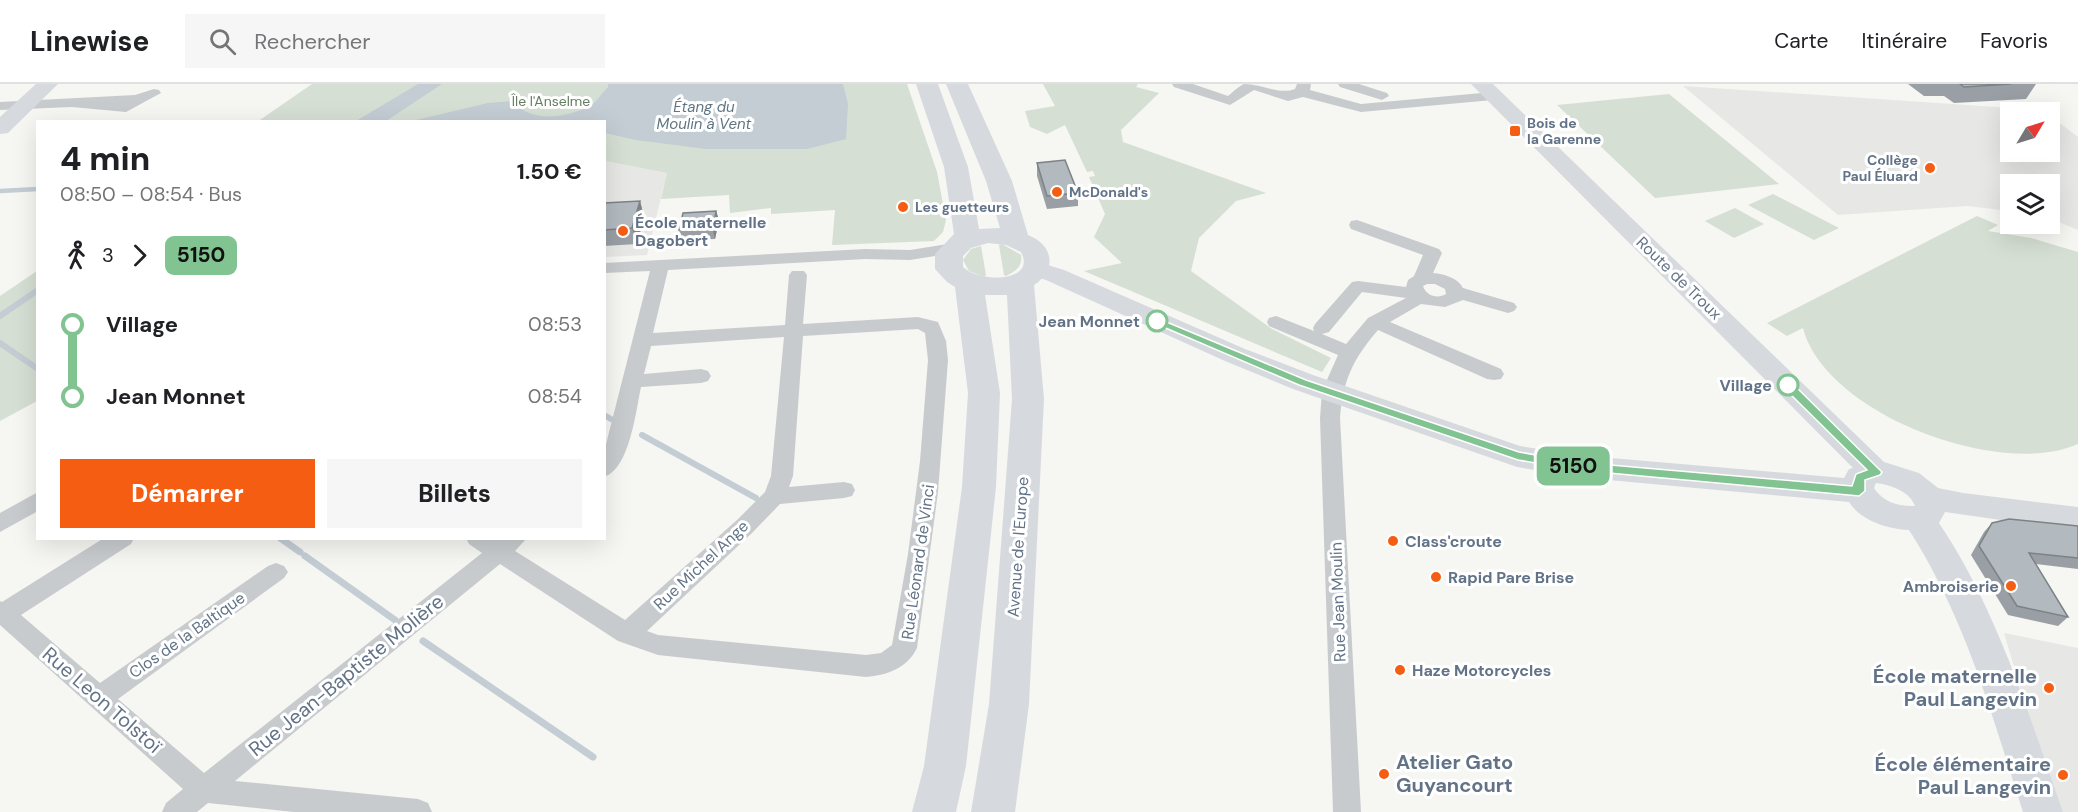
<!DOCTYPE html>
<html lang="fr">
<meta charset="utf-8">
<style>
:root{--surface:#fff;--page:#f6f6f6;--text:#202124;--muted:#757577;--line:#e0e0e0;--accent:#f55d13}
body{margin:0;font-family:"DM Sans",sans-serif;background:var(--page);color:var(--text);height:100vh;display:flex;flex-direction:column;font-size:22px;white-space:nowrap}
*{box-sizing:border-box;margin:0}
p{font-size:20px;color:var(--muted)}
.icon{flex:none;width:33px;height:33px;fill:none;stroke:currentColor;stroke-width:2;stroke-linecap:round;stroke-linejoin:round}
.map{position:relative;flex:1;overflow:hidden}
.side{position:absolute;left:36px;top:36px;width:570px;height:420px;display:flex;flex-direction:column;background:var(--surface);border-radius:0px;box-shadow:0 6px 24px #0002}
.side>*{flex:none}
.badge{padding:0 12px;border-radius:9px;font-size:21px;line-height:39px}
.needle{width:39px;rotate:52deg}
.controls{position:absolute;left:2000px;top:18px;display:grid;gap:12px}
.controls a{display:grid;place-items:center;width:60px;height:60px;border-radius:0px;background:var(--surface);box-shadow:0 6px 24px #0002;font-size:30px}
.map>.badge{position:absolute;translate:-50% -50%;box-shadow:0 0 0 3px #fff}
.legs{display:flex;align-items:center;gap:9px;height:66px;padding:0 24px;font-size:20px}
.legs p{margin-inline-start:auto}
.headline{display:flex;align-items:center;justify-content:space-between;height:102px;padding:0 24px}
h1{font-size:33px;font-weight:800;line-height:45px}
.primary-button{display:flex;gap:12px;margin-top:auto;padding:12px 24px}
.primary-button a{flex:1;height:69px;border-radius:0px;background:var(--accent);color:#fff;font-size:24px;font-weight:800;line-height:69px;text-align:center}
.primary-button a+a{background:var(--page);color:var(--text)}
ul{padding:0 24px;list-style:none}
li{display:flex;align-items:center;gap:21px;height:72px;font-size:22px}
li i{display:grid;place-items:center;width:9px;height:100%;margin:0 8px;background:currentColor}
li i::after{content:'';width:15px;height:15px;margin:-8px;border:4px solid;border-radius:50%;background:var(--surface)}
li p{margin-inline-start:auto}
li:first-child i{background:linear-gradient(#0000 50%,currentColor 0)}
li:last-child i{background:linear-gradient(currentColor 50%,#0000 0)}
header{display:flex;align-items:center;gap:36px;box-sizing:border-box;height:84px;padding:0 30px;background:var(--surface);border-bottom:2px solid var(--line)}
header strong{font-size:28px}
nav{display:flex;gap:33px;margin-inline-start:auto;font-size:21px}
.search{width:420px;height:54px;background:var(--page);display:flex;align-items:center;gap:15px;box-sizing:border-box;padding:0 21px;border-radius:0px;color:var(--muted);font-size:22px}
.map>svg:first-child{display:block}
</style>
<header>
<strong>Linewise</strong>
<div class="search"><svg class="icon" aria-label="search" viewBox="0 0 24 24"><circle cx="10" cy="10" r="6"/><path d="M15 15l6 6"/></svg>Rechercher</div>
<nav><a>Carte</a><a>Itinéraire</a><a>Favoris</a></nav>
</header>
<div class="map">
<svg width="2078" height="728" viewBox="0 0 2078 728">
<rect width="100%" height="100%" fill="#f6f6f2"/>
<path fill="#e7e8e6" d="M 1683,2 L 2043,26 L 2046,28 L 2010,28 L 2010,68 L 2049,68 L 2049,31 L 2078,53 L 2078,146 L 2049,134 L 2049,100 L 2010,100 L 2010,127 L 1967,122 L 1838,131 Z
M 605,77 L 667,89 L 647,171 L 605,173 Z
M 2004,549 L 2078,564 L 2078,728 L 2060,728 L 2032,644 Z"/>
<path fill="#d6dfd3" d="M 312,0 L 907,0 L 937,88 L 946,136 L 943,148 L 934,157 L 832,161 L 835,126 L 771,130 L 771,124 L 730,129 L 729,111 L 661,115 L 667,89 L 605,77 L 604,38 L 257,38 Z
M 1043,0 L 1138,0 L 1136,3 L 1159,9 L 1121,46 L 1123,58 L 1266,109 L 1236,117 L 1199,154 L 1191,187 L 1272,245 L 1331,274 L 1322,288 L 1084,187 L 1122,179 L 1094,153 L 1105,130 L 1089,93 L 1095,92 L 1093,87 L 1087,88 L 1065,41 L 1047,50 L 1030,43 L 1025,27 L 1055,22 Z
M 1669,10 L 1779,100 L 1655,114 L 1557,21 Z
M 1773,110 L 1839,144 L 1814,156 L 1748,121 Z
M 1735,124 L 1764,140 L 1734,154 L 1705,137 Z
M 1977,132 L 1998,141 L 1988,147 L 2031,154 L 2078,168 L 2078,360 C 2000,395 1825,330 1803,244 L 1787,252 L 1767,239 Z
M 1002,160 L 1021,171 C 1023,182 1016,187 1006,192 L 1004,191 L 999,161 Z
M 981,162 L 986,191 L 984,193 L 969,187 L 963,176 L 971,165 Z
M 37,187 L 37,317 L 0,337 L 0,212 Z"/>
<path fill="#c3cdd3" d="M 418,0 L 442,0 L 386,37 L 356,37 Z
M 608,0 L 843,0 L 848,20 L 846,55 L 807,65 L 706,65 L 636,56 L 605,49 L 604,38 L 412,37 L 488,19 L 512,17 C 530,39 565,34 588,23 C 595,20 602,9 608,3 Z"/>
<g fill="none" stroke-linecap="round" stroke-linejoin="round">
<path stroke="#c3cdd3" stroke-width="4.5" d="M 0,107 L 38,105"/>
<path stroke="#c3cdd3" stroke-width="6" d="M 0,232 L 38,206
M 0,259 L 38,285
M 604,331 L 611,335
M 642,351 L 756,414"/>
<path stroke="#c3cdd3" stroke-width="7" d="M 280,454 L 300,468
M 305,472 L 395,536
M 423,557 L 593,673"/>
<path fill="#c8cbce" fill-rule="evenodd" d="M 1172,0 L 1193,0 L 1228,12 C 1233,8 1239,2 1244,0 C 1262,0 1279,11 1295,5 L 1297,0 L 1311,0 L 1310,6 L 1361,20 L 1493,8 L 1500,12 L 1493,16 L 1361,28 L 1303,13 L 1288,17 L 1254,6 L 1230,21 L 1174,3 Z
M 1338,0 L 1359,0 L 1387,9 L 1389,12 L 1382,16 L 1340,3 Z
M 154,5 L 159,6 L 161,9 L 126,28 L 72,23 L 0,26 L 0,18 L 135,11 Z
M 1357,136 L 1439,165 L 1442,169 L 1433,189 C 1444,190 1458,194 1463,204 L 1514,219 L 1517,223 L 1514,227 L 1508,229 L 1463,216 L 1445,223 L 1421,220 L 1390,238 L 1501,285 L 1504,290 L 1501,295 L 1494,296 L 1487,295 L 1378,246 C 1353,275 1343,296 1340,334 L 1361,728 L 1333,728 L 1320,334 L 1322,307 L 1338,271 L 1269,242 L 1267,238 L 1269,234 L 1276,232 L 1314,247 L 1313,244 L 1315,240 L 1352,198 L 1358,197 L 1406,203 L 1408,196 L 1414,192 L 1423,171 L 1351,145 L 1349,141 L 1351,137 ZM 1427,200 L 1435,200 L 1445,205 L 1446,210 C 1438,215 1426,212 1423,202 ZM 1362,208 L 1406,214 L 1368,234 L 1346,260 L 1322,250 L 1329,248 Z
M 954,159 L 960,160 L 963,164 L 960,168 L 910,176 L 865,175 L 668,186 L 653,249 L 785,241 L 789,191 L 792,187 L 804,187 L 807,191 L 803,240 L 918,233 L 938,238 L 946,257 L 948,276 L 938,408 L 917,564 C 907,584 888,591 866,593 L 658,571 L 618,557 L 500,480 L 235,697 L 418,715 L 428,719 L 432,728 L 294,728 L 208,719 L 197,728 L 162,728 L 166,719 L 183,705 L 0,541 L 0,517 L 2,518 L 104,454 L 134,454 L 131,460 L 21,531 L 100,599 L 268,482 L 276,479 L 284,482 L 288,488 L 284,494 L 118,615 L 204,689 L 482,469 L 469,460 L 466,454 L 527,454 L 515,467 L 625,536 L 737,436 L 765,408 L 771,392 L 784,253 L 651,262 L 644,290 L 701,285 L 708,287 L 711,292 L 708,297 L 701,299 L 641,303 C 636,326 630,385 604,393 L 604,368 L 650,187 L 604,189 L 604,179 L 865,165 L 910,166 ZM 918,245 L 925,249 L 928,276 L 920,377 L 908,470 L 892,561 L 881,569 L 866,571 L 658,551 L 647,547 L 753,448 L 780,420 L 844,414 L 852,412 L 855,406 L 852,400 L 844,398 L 789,403 L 793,392 L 803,252 Z
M 38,408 L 38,427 L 0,448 L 0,429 Z"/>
<path fill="#d6dadf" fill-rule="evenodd" d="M 36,0 L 58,0 L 8,49 L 0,50 L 0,33 Z
M 1471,0 L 1493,0 L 1884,378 L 1919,389 L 1938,404 L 1963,409 L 2078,423 L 2078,447 L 1945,428 L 1939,439 C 1998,527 2028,629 2063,728 L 2023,728 C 1992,631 1965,533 1909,446 C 1888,445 1861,437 1849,418 L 1576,393 L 1517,383 L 1293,305 L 1225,277 L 1046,196 L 1026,190 L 1022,185 L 1026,180 L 1035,177 L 1064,186 L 1245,265 L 1313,291 L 1520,362 L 1576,371 L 1844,394 L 1849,385 L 1853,384 ZM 1876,399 C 1892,401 1910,408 1915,422 C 1899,423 1883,418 1874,404 Z"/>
<path fill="#d6dadf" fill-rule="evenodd" d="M 916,0 L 938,0 L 968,83 L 979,145 L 1000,144 L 986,97 L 946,0 L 968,0 L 1012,97 L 1028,151 C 1054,161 1057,186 1034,201 L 1044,315 L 1029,620 L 1015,728 L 971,728 L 989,620 L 1012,315 L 1007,211 L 985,211 L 1000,309 L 996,403 L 966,682 L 956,728 L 912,728 L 924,682 L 962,403 L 968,309 L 955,203 L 947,198 L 935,185 L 935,170 L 954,150 L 944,83 ZM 988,159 L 1006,161 L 1021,168 C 1037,199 979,199 963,183 L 963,172 L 971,164 Z"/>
</g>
<path fill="#999fa4" d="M 1908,0 L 2036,0 L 2026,15 L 1954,19 L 1944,12 L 1924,12 Z
M 1037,79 L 1078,109 L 1078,122 L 1047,125 L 1037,92 Z
M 640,117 L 644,133 L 637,160 L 604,162 L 604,119 Z
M 716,127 L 719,136 L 715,155 L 682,156 L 679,146 Z
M 1992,439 L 2078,442 L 2078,485 L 2036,480 L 2068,533 L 2058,542 L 2008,531 L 1971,471 L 1984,448 Z"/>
<path fill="#7d8286" d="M 640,117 L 644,133 L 637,160 L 632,144 Z
M 716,127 L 719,136 L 715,155 L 713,146 Z"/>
<path fill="#b2b9bf" stroke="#7d8286" stroke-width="1.5" d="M 1960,0 L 2011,0 L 1964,3 Z
M 1065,76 L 1078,109 L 1047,112 L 1037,79 Z
M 640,117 L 632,144 L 604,146 L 604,119 Z
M 716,127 L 713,146 L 679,146 L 683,129 Z
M 2009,435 L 2078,442 L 2078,474 L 2029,469 L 2068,533 L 2017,522 L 1979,462 L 1992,439 Z"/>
<path fill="#81c391" stroke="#fff" stroke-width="1.5" d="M 1157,234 L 1306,296 L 1519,368 L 1576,378 L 1852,402 L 1856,390 L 1867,386 L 1784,304 L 1784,299 L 1792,299 L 1882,388 L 1880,391 L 1865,396 L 1865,407 L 1859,412 L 1576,386 L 1518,376 L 1299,301 L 1154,239 L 1152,237 Z"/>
<g fill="#f55d13" stroke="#fff" stroke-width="2">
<rect x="1509" y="41" width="12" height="12" rx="3"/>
<circle cx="1930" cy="84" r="6"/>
<circle cx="1057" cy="108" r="6"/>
<circle cx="903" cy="123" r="6"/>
<circle cx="623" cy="147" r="6"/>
<circle cx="1393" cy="457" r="6"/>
<circle cx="1436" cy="493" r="6"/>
<circle cx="2011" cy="502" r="6"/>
<circle cx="1400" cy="586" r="6"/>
<circle cx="2049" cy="604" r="6"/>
<circle cx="1384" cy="690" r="6"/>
<circle cx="2063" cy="691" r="6"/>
</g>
<g fill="#fff" stroke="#81c391" stroke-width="3">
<circle cx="1157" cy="237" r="10"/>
<circle cx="1788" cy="301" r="10"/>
</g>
<g text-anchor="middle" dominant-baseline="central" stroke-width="6" stroke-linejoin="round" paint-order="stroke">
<g font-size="14" fill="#657d62" stroke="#fff">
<text x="551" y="17">Île l'Anselme</text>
</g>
<g font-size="14" font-weight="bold" fill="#627387" stroke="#fff" text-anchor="start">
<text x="1527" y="39">Bois de<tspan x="1527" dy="16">la Garenne</tspan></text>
<text x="1918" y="76" text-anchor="end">Collège<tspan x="1918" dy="16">Paul Éluard</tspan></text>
<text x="1069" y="108">McDonald's</text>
<text x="915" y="123">Les guetteurs</text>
</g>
<g font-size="15" font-style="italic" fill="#5e7683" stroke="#fff">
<text x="704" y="23">Étang du<tspan x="704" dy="17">Moulin à Vent</tspan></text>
</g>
<g font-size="16" font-weight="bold" fill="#627387" stroke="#fff" text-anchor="start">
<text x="635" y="138">École maternelle<tspan x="635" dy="18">Dagobert</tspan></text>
<text x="1405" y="457">Class'croute</text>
<text x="1448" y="493">Rapid Pare Brise</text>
<text x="1999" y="502" text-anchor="end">Ambroiserie</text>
<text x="1412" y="586">Haze Motorcycles</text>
</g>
<g font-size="16" fill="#627387" stroke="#fff">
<text transform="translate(1679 194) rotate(44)">Route de Troux</text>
<text transform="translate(1018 463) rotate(-86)">Avenue de l'Europe</text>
<text transform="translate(918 478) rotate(-82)">Rue Léonard de Vinci</text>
<text transform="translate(701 481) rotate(-43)">Rue Michel Ange</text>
<text transform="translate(1338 518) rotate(-92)">Rue Jean Moulin</text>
<text transform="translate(187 551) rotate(-35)">Clos de la Baltique</text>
</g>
<g font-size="16" font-weight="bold" fill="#627387" stroke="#fff" text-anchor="end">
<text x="1140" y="237">Jean Monnet</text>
<text x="1772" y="301">Village</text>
</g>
<g font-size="20" fill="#627387" stroke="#fff">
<text transform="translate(346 591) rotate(-39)">Rue Jean-Baptiste Molière</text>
<text transform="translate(102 616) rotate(41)">Rue Leon Tolstoï</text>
</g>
<g font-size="20" font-weight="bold" fill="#627387" stroke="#fff" text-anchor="end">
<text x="2037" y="592">École maternelle<tspan x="2037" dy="23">Paul Langevin</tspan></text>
<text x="1396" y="678" text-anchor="start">Atelier Gato<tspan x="1396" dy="23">Guyancourt</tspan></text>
<text x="2051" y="680">École élémentaire<tspan x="2051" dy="23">Paul Langevin</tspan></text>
</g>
</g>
</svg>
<div class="controls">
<a><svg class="needle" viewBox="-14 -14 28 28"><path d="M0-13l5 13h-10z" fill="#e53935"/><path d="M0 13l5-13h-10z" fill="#757577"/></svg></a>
<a><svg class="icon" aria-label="layers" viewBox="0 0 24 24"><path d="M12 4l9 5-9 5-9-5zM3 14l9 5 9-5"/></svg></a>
</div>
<b class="badge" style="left:1573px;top:382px;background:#81c391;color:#111">5150</b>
<section class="side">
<div class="headline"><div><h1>4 min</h1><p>08:50 – 08:54 · Bus</p></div><b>1.50 €</b></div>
<div class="legs"><svg class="icon" aria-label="walk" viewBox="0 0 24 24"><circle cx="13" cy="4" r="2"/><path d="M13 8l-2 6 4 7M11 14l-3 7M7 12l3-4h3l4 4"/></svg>3<svg class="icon" aria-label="forward" viewBox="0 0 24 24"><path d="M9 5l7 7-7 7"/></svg><b class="badge" style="background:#81c391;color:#111">5150</b></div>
<ul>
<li><i style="color:#81c391"></i><b>Village</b><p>08:53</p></li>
<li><i style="color:#81c391"></i><b>Jean Monnet</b><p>08:54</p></li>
</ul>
<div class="primary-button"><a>Démarrer</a><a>Billets</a></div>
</section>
</div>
